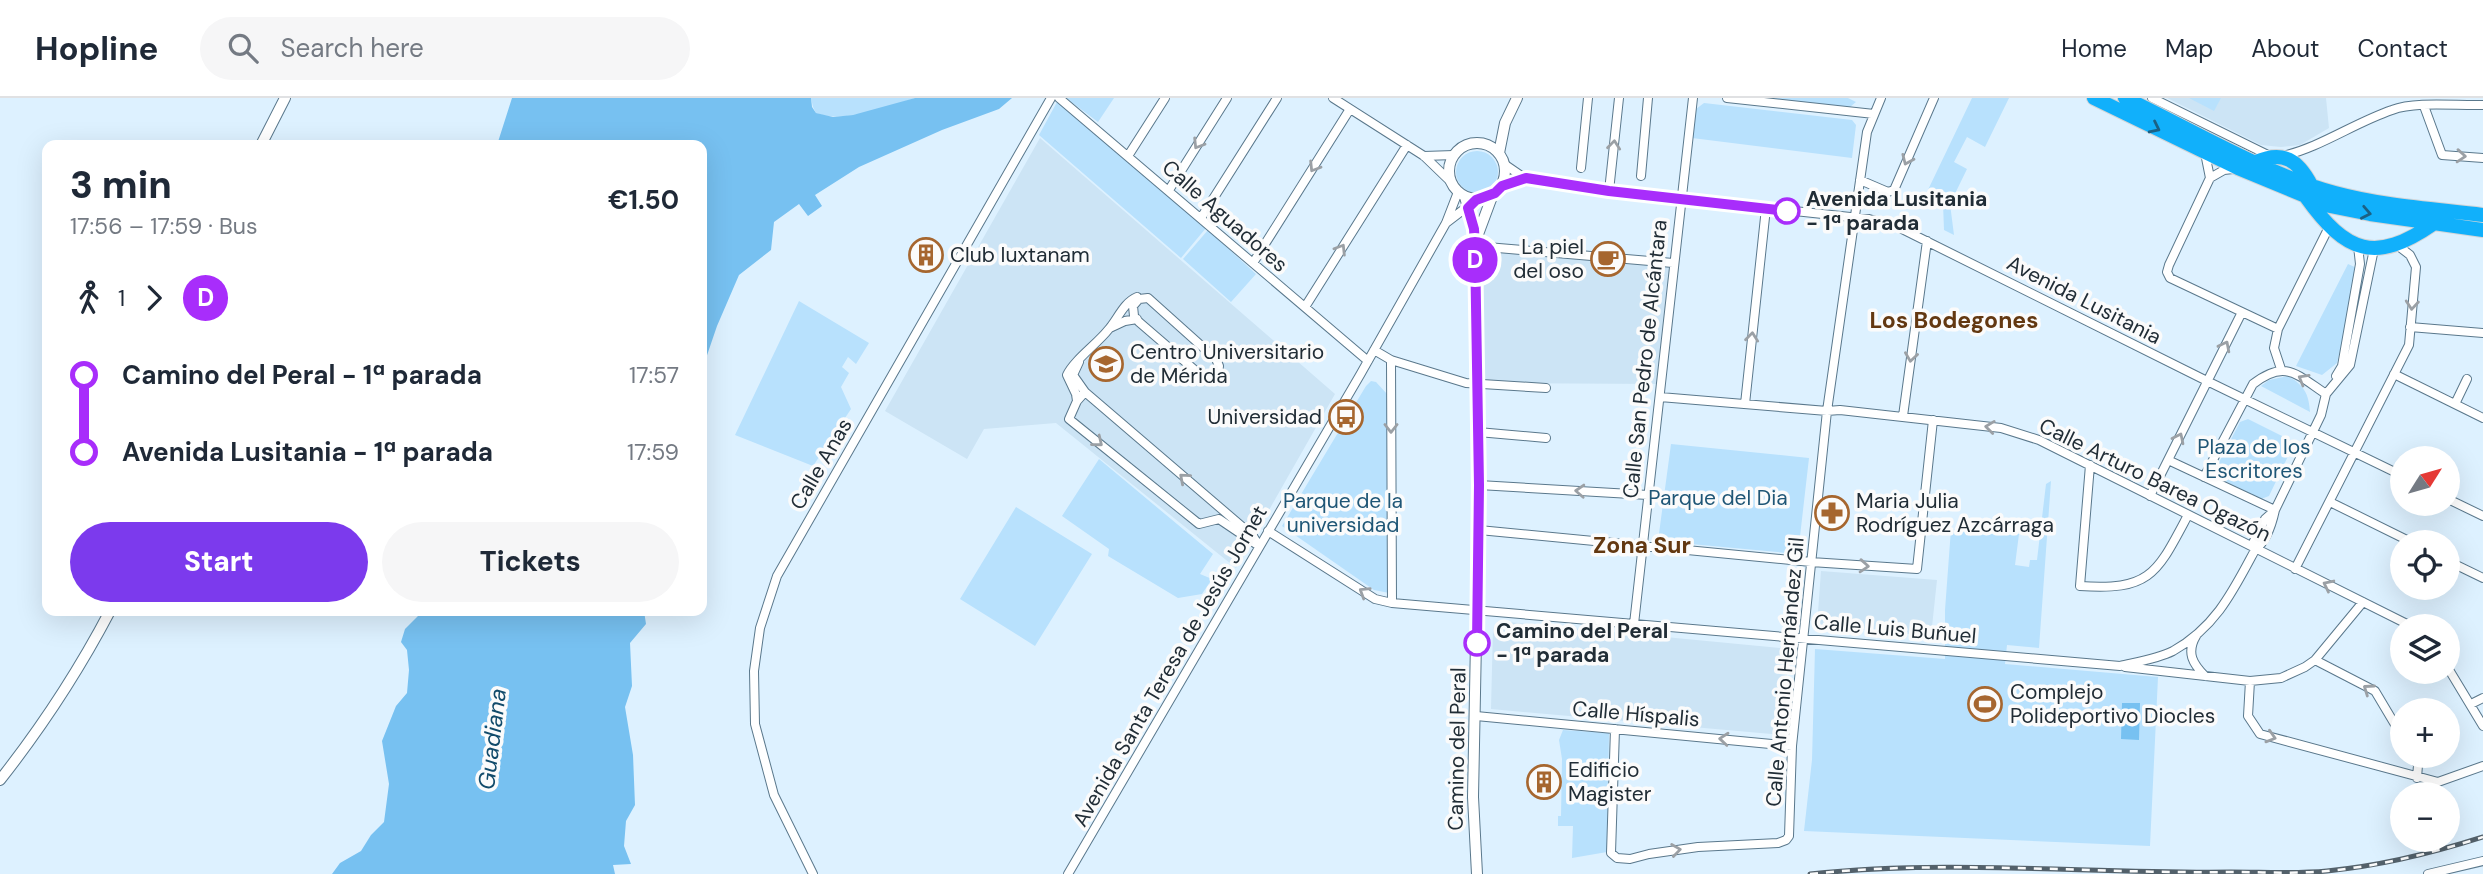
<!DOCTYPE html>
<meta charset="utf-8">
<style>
:root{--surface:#fff;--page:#f6f6f7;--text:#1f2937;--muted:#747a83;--line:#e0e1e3;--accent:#7c3aed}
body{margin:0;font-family:"DM Sans",sans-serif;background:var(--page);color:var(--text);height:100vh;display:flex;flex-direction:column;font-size:26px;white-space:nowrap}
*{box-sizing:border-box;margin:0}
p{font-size:23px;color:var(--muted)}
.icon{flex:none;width:38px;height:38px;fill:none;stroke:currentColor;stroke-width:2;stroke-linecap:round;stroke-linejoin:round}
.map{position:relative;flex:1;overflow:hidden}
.side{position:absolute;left:42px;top:42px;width:665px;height:476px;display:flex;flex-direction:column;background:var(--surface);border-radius:14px;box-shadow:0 7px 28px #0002}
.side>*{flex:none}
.badge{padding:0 14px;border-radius:23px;font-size:24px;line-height:46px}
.needle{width:46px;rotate:53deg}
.buttons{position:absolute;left:2390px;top:348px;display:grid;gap:14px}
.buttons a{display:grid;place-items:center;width:70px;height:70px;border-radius:50%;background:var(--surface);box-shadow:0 7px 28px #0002;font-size:35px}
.map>.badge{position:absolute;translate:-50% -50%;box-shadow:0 0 0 4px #fff}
.legs{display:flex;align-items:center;gap:10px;height:77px;padding:0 28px;font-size:23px}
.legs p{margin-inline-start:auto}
.headline{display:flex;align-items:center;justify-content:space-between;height:119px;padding:0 28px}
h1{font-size:38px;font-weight:800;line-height:52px}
.cta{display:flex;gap:14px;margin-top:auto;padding:14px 28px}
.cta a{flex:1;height:80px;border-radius:42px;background:var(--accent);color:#fff;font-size:28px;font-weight:800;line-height:80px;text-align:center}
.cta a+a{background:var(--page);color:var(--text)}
ul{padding:0 28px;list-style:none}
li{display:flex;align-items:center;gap:24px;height:77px;font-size:26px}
li i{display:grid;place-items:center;width:10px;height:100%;margin:0 9px;background:currentColor}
li i::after{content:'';width:18px;height:18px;margin:-9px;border:5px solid;border-radius:50%;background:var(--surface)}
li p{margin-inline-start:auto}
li:first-child i{background:linear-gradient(#0000 50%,currentColor 0)}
li:last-child i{background:linear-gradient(currentColor 50%,#0000 0)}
header{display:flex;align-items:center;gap:42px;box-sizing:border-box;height:98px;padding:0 35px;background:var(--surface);border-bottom:2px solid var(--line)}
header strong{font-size:33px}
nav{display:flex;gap:38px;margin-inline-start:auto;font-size:24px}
.search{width:490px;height:63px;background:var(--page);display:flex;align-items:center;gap:18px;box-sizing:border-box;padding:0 24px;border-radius:38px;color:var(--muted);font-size:26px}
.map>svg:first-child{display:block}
</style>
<header>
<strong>Hopline</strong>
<div class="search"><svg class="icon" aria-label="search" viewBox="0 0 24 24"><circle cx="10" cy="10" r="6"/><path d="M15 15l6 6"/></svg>Search here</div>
<nav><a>Home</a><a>Map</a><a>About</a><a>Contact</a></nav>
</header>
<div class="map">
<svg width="2483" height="776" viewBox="0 0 2483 776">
<rect width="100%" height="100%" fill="#ddf1ff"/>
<path fill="#cce4f5" d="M 2167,0 L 2326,0 L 2329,30 L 2300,47 L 2281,49 L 2261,47 Z
M 1040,40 L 1335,296 L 1236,470 L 1056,325 L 984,331 L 967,361 L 885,313 Z
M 1475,148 L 1673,165 L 1662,286 L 1477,285 Z
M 1821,473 L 1937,482 L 1931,538 L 1817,528 Z
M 1498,523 L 1780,550 L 1789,553 L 1782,637 L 1491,611 L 1493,530 Z"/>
<path fill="#b8e1fd" d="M 811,0 L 915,0 C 890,8 842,26 816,15 L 813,9 Z
M 1066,0 L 1114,0 L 1098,24 Z
M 1762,0 L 1848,0 L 1856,4 L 1850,9 Z
M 1972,0 L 2009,0 L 1985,49 L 1967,39 L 1954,64 L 1967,71 L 1950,106 L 1954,137 L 1944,132 L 1943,105 L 1926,96 Z
M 2189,0 L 2221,0 L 2214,13 Z
M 1057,4 L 1206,130 L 1181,160 L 1039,37 Z
M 1704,5 L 1852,22 L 1856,27 L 1852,60 L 1692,40 L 1696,11 Z
M1456 74a21 21 0 1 1 42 0a21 21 0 1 1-42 0Z
M 1208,132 L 1256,176 L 1231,204 L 1183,161 Z
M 2348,166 L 2359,171 L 2337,265 L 2322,277 L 2296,268 Z
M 799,203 L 869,245 L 856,266 L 848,259 L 842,269 L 849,275 L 841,289 L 851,311 L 813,368 L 735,337 Z
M 2288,278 C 2304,287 2309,296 2310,314 L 2261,288 L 2269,282 Z
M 1371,283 L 1376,284 L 1387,296 L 1389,495 L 1374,492 L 1282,428 L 1366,288 Z
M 2248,321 L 2290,342 L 2292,350 L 2269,398 L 2261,401 L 2219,380 L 2216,370 L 2240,324 Z
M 1671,346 L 1809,360 L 1798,456 L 1658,443 Z
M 1099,361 L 1213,456 L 1200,476 L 1212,481 L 1202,496 L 1178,500 L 1108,458 L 1109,451 L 1062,418 Z
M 2051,383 L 2039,550 L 2007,547 L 2005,566 L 2158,579 L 2150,748 L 1804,733 L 1812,662 L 1815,551 L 1945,561 L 1945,512 L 1951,431 L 2019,436 L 2015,467 L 2029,469 L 2030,462 L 2037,462 L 2046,386 Z
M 1016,409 L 1092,456 L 1035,548 L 960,501 Z
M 1563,632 L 1609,635 L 1607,754 L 1572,760 L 1573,728 L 1558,728 L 1558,718 L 1561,718 L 1562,661 L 1559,642 Z"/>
<path fill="#77c1f1" d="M 512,0 L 811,0 L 812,9 L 816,15 L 833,19 L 853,17 L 915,0 L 1012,0 L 999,11 L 942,32 L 859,69 L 815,97 L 822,108 L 808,118 L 799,106 L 774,124 L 771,152 L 739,177 L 717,228 L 702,272 L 702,47 L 497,47 Z
M 423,513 L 644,513 L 646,526 L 630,545 L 632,588 L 625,609 L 633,657 L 635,707 L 626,723 L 624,748 L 631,766 L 613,767 L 615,776 L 332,776 L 340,765 L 361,753 L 371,737 L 384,724 L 389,686 L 382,643 L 396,608 L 407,595 L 409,572 L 407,552 L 401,544 L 405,531 Z
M 2122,605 L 2140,605 L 2139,642 L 2121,641 Z"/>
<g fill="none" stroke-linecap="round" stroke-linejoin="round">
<g stroke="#5a788c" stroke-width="10">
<path id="street" d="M 1059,0 L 1368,263
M 1333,0 L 1424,58 L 1451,84
M 1727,0 L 1874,16
M 2152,0 L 2270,58
M 2424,8 L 2442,57 L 2483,60
M 2205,55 L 2210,80 L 2169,167 L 2167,174 L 2170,180 L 2278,231
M 1128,58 L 1165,0
M 1424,58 L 1454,57
M 2283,58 C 2321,49 2354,25 2392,12 C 2416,3 2457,8 2483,7
M 1504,66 L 1526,81 L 1609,93 L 1869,121 L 1900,130 L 2207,283 L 2403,378
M 1581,70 L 1588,0
M 1641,78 L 1648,0
M 2210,80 L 2224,72 L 2233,71
M 1860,82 L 1888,94 L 1894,92 L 1934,0
M 1502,88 L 1526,81
M 1169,92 L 1227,0
M 1609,93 L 1619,0
M 1201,120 L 1277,0
M 1446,125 L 1476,102
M 1475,148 L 1673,165
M 1253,165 L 1350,11
M 1148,200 L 1216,261 L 1219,268 L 1218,276 L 1211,280 L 1204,280 L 1139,224 L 1134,218 L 1133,208 L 1139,201 Z
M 1305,209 L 1407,47
M 2410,229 L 2483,235
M 1110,230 L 1125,223 L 1137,221
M 1374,252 L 1391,262 L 1466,285 L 1546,290
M 1391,262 L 1392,505
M 1079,264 L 1073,277 L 1085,294 L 1253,438 L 1259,448 L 1219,421 L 1199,426 L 1069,321 L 1077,303 L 1085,294
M 2281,271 L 2274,250 L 2278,231 L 2329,129
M 2394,276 L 2483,320
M 2336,278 L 2342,268 L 2360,166 L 2358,148
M 2326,296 L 2350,267 L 2374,151
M 1660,299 L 1827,313 L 1840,312 L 2001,330 L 2039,342 L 2411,528
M 1077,303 L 1076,296 L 1067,277 C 1074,262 1097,246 1108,232 C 1118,221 1123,205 1137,199
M 1745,306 L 1766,110
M 2455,306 L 2467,281
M 1903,318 L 1927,143
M 1478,334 L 1546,340
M 2168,362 L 2275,412 L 2321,317 L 2326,296 C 2296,276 2285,261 2253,286 L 2204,379
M 2090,367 L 2080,488 C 2151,493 2157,475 2188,417
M 1479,387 L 1648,397
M 2150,398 L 2242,214
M 2448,401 L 2483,418
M 2330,404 L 2411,444
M 1479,432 L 1811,464 L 1917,471 L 1933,322
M 1268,433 L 1375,501 L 1392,505 L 2120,568 C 2137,564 2157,561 2173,553 C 2216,529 2233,493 2255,452 C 2267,443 2272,426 2275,412
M 2255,452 L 2253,445 L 2265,421 L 2274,413
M 2448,463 L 2483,480
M 2295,471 L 2409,247 L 2416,169 L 2410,157 L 2397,147
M 1634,526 L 1693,0
M 2196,538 C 2186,555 2193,566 2205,578
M 2315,562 L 2375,593 L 2403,640
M 2125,569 L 2250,583 L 2281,580 L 2305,569 L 2315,562 L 2363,504
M 2448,570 L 2483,628
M 2250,583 L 2248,618 L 2260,636 L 2438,684 L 2483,668
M 2471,606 L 2483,600
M 1476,618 L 1792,648
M 1615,631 L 1611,755 L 1617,760 L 1630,761 L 1649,756 L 1698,749 L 1778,745 L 1786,742 L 1789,738 L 1792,648 L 1827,313 L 1867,34 L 1881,0
M 2413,658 L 2418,667 L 2417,680
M 813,776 L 774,697 L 755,626 L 754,573 L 760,530 L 777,478 L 1051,0
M 1068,776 L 1360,277 L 1446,125 L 1458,94
M 2428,776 L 2483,763"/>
</g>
<g stroke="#5a788c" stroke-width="12">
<path id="secondary" d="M1449 73a28 28 0 1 1 56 0a28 28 0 1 1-56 0Z
M 261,47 L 285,0
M 1499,55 L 1505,25 L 1517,0
M 1465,99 L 1474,131 L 1479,387 L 1473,699 L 1477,776
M 1477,139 L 1493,96
M 0,682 C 41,630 79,572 110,513"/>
</g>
<g stroke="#d3d5d7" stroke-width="16">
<path id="highway" d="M 2094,0 L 2238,70 L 2330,108 L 2370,116 L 2483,132
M 2125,0 C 2190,31 2267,77 2335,95 C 2383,108 2434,111 2483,117
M 2256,64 C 2283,52 2298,62 2311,87
M 2306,99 C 2346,155 2375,166 2433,126"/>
</g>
<use href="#street" stroke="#fff" stroke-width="8"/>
<use href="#secondary" stroke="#fff" stroke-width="10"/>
<use href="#highway" stroke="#11b0fb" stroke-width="14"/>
<g stroke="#53616b" stroke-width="5">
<path id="rail" d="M 1810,776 C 1951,761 2091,776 2231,774 C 2263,774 2296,776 2327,773 C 2380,768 2433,755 2483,739"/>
</g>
<use href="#rail" stroke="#fbfbfb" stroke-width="2.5" stroke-dasharray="8" stroke-linecap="butt"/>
</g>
<defs><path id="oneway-chevron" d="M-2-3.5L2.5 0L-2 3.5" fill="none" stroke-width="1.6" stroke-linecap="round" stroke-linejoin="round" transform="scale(1.75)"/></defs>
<g stroke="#1b6185">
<use href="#oneway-chevron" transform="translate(2155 30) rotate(26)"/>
<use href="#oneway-chevron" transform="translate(2366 115) rotate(11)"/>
</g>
<g stroke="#9ba0a5">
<use href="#oneway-chevron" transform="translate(1198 46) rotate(122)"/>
<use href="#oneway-chevron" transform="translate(1614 47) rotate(-84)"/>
<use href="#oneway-chevron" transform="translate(2461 58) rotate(4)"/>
<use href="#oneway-chevron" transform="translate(1907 62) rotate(114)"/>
<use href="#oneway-chevron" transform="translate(1314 69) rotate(122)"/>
<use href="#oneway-chevron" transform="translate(1341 151) rotate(-58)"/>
<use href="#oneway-chevron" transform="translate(2412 207) rotate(95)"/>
<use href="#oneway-chevron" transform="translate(1752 239) rotate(-84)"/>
<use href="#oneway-chevron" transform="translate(2225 248) rotate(-63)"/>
<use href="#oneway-chevron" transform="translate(1911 259) rotate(98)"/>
<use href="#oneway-chevron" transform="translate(2303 281) rotate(-150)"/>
<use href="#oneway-chevron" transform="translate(1990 329) rotate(-173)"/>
<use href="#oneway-chevron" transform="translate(1391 330) rotate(90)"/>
<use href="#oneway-chevron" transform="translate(2179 340) rotate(-64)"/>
<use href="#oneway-chevron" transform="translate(1098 344) rotate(39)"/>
<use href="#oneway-chevron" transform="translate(1184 380) rotate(-139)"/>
<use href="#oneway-chevron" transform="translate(1580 393) rotate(-177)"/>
<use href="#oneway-chevron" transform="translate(1864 468) rotate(4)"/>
<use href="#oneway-chevron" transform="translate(2328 487) rotate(-154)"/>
<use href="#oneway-chevron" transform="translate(1364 494) rotate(-148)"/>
<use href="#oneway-chevron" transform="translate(2368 591) rotate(-145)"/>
<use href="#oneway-chevron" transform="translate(2271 639) rotate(17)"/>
<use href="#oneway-chevron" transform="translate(1724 641) rotate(-175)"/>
<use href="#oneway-chevron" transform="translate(1676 752) rotate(-8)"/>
</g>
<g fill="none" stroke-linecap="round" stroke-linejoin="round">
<g stroke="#fff" stroke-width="16">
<path id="line-1" d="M 1477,545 L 1479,387 L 1475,148 L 1474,131 L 1468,110 L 1476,102 L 1495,95 L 1502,88 L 1526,80 L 1609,93 L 1787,113"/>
</g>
<use href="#line-1" stroke="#a82dfb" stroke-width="10"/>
</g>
<defs>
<g id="building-ring" transform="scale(1.75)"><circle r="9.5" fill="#fbfbfb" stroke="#a6662f" stroke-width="1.5"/><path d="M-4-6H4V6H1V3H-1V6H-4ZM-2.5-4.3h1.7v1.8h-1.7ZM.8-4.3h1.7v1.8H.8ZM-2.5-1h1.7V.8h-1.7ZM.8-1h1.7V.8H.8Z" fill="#a6662f"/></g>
<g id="cafe-ring" transform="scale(1.75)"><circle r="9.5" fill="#fbfbfb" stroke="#a6662f" stroke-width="1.5"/><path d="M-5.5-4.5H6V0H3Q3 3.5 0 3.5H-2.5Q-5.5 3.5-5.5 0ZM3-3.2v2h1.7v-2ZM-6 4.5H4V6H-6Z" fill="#a6662f"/></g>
<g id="university-ring" transform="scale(1.75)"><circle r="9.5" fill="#fbfbfb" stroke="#a6662f" stroke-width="1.5"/><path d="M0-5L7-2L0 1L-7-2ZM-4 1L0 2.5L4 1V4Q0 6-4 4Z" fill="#a6662f"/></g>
<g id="bus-ring" transform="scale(1.75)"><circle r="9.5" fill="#fbfbfb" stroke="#a6662f" stroke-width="1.5"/><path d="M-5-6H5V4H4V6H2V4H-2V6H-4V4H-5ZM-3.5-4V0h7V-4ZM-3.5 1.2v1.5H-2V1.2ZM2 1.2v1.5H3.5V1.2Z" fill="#a6662f"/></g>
<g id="pharmacy-ring" transform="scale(1.75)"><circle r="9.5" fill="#fbfbfb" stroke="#a6662f" stroke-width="1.5"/><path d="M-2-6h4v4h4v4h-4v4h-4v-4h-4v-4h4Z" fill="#a6662f"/></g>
<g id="stadium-ring" transform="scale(1.75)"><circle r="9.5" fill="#fbfbfb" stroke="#a6662f" stroke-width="1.5"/><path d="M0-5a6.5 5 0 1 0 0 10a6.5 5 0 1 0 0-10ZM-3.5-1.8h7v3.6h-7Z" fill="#a6662f"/></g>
</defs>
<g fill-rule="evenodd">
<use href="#building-ring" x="926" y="157"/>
<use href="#cafe-ring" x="1608" y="161"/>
<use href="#university-ring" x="1106" y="266"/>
<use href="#bus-ring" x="1346" y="319"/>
<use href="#pharmacy-ring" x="1832" y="415"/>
<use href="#stadium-ring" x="1985" y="606"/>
<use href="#building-ring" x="1544" y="684"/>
</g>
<g fill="#fff" stroke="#a82dfb" stroke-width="3.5">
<circle cx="1787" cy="113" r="12"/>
<circle cx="1477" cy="545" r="12"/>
</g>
<g text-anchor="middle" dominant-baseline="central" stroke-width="7" stroke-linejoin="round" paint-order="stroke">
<g font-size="21" font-weight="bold" fill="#212d36" stroke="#fbfbfb" text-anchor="start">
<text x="1806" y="101">Avenida Lusitania<tspan x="1806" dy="24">- 1ª parada</tspan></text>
<text x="1496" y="533">Camino del Peral<tspan x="1496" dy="24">- 1ª parada</tspan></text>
</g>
<g font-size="21" fill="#212d36" stroke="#fbfbfb">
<text transform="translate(1225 118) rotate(41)">Calle Aguadores</text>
<text transform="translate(2084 202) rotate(27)">Avenida Lusitania</text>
<text transform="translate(1645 261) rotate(-84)">Calle San Pedro de Alcántara</text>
<text transform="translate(821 366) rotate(-60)">Calle Anas</text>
<text transform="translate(2155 382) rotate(26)">Calle Arturo Barea Ogazón</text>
<text transform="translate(1895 531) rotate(5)">Calle Luis Buñuel</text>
<text transform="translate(1170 568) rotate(-60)">Avenida Santa Teresa de Jesús Jornet</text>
<text transform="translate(1785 574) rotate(-85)">Calle Antonio Hernández Gil</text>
<text transform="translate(1636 616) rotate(5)">Calle Híspalis</text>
<text transform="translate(1457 651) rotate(-89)">Camino del Peral</text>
</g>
<g font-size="21" fill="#212d36" stroke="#fbfbfb" text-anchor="start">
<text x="1584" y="149" text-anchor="end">La piel<tspan x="1584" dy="24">del oso</tspan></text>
<text x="950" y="157">Club Iuxtanam</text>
<text x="1130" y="254">Centro Universitario<tspan x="1130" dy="24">de Mérida</tspan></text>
<text x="1322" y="319" text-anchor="end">Universidad</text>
<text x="1856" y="403">Maria Julia<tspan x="1856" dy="24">Rodríguez Azcárraga</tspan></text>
<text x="2010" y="594">Complejo<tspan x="2010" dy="24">Polideportivo Diocles</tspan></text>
<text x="1568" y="672">Edificio<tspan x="1568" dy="24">Magister</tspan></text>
</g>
<g font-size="21" fill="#1f5676" stroke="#fbfbfb">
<text x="2254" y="349">Plaza de los<tspan x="2254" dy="24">Escritores</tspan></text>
<text x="1718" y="400">Parque del Dia</text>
<text x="1343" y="403">Parque de la<tspan x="1343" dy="24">universidad</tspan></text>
</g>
<g font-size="23" font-weight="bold" fill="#633811" stroke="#fbfbfb">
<text x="1954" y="222">Los Bodegones</text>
<text x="1642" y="447">Zona Sur</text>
</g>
<g font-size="23" font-style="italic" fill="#114b6b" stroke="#fbfbfb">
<text transform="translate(492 641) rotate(-83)">Guadiana</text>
</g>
</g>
</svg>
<div class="buttons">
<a><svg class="needle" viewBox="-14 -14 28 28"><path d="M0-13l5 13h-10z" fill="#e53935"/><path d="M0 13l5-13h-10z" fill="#747a83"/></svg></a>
<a><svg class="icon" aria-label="locate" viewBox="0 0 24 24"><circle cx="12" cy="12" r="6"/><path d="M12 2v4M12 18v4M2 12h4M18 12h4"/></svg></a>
<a><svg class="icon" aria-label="layers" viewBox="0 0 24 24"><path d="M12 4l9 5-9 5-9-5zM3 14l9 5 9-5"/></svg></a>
<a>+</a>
<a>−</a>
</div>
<b class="badge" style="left:1475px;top:162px;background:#a82dfb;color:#fff">D</b>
<section class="side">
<div class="headline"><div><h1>3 min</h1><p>17:56 – 17:59 · Bus</p></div><b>€1.50</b></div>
<div class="legs"><svg class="icon" aria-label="walk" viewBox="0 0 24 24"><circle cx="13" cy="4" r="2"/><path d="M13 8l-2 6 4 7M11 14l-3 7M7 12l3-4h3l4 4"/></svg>1<svg class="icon" aria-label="forward" viewBox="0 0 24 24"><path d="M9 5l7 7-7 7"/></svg><b class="badge" style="background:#a82dfb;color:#fff">D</b></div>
<ul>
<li><i style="color:#a82dfb"></i><b>Camino del Peral - 1ª parada</b><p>17:57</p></li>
<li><i style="color:#a82dfb"></i><b>Avenida Lusitania - 1ª parada</b><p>17:59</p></li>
</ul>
<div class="cta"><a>Start</a><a>Tickets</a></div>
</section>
</div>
